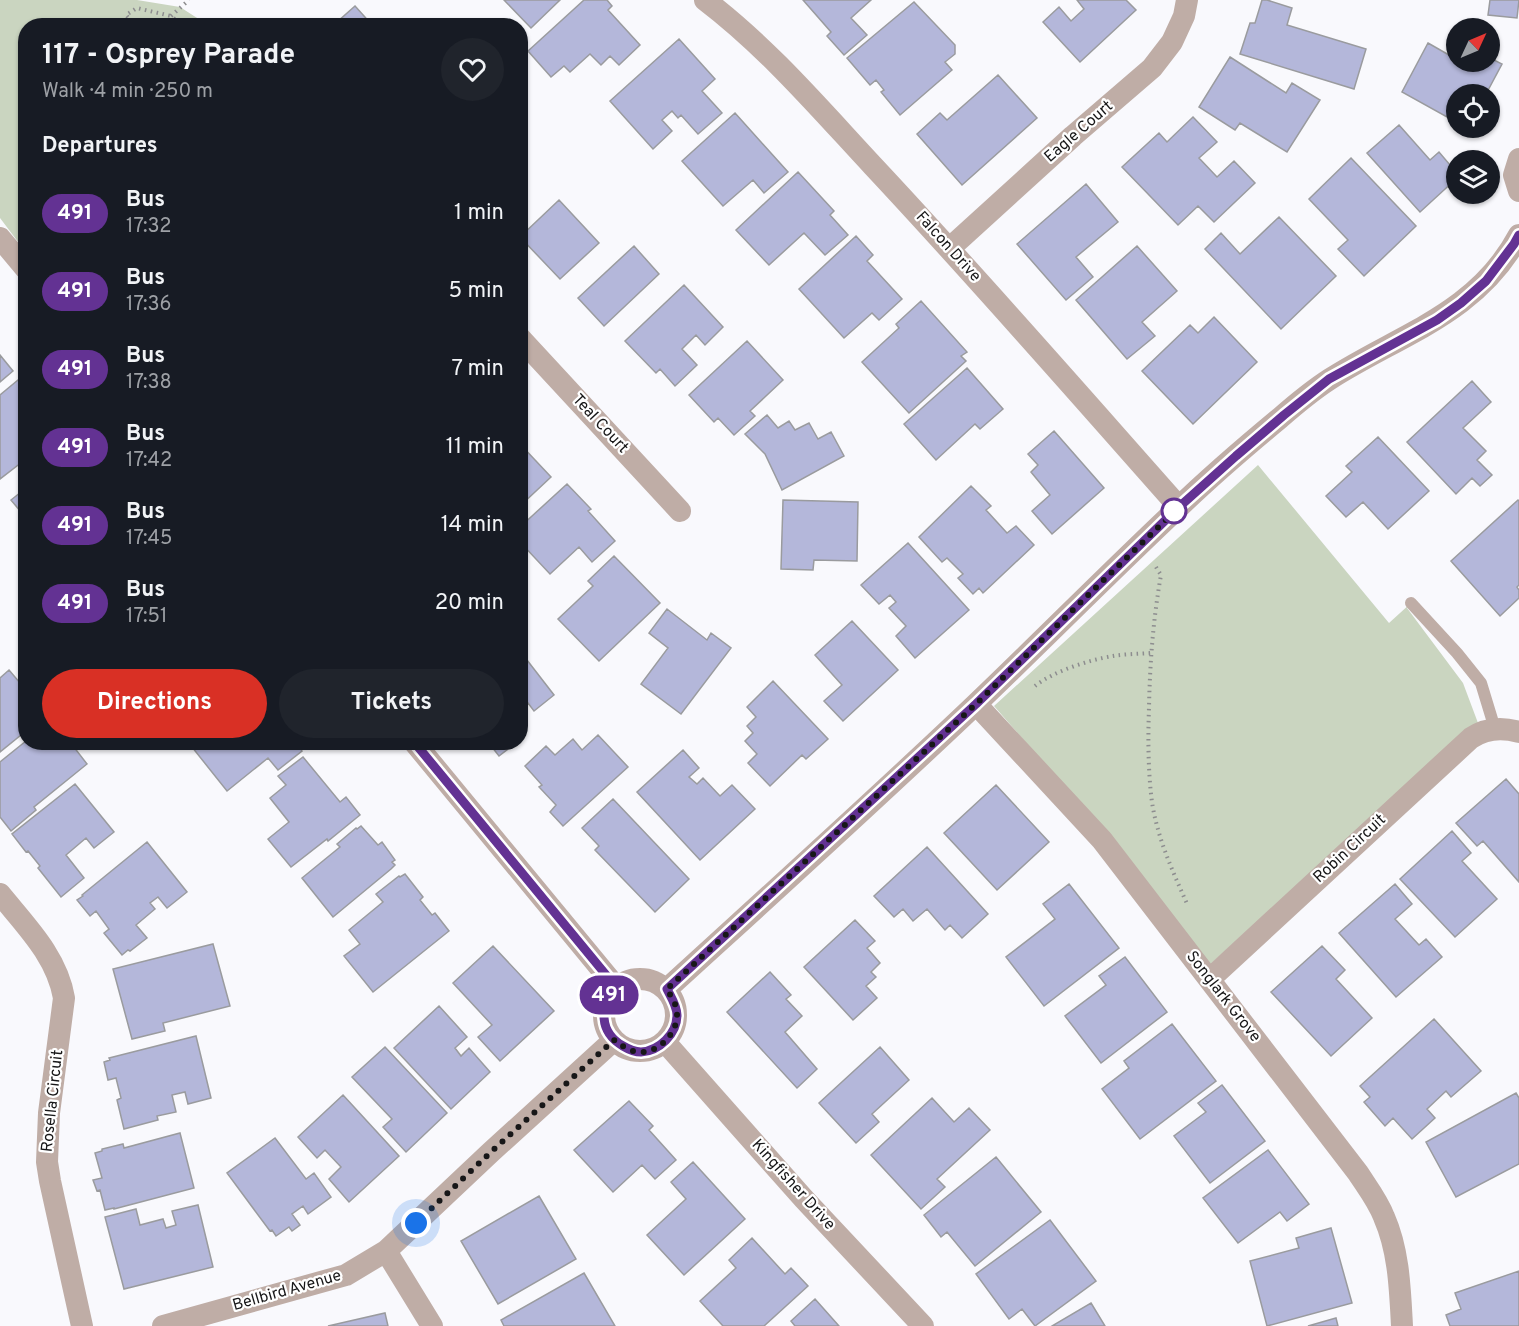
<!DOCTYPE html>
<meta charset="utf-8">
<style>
:root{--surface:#171b24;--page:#20242c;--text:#f1f3f6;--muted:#9ea1a6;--accent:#d93025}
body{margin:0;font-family:Overpass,sans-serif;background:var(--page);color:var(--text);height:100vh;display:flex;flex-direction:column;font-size:22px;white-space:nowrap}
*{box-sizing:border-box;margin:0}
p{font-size:20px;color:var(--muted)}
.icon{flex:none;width:33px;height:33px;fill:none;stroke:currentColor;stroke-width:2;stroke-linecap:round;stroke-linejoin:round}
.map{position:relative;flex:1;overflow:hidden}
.details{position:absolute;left:18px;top:18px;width:510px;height:732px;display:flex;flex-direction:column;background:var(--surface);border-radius:24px;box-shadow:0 2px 4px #0004}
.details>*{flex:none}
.badge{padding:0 12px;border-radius:20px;font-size:21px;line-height:39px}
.needle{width:39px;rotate:46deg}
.tools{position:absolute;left:1446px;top:18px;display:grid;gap:12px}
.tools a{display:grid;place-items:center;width:54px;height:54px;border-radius:50%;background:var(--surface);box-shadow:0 2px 4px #0004;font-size:30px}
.you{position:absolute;width:30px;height:30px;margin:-15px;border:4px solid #fff;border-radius:50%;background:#1a73e8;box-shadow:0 0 0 9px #1a73e833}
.map>.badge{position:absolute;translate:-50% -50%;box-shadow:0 0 0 3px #fff}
h2{padding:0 24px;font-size:22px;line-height:54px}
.round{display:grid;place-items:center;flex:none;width:63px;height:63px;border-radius:32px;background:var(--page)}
.summary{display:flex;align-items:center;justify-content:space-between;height:102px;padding:0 24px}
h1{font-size:28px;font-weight:700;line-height:45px}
.primary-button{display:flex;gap:12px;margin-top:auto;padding:12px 24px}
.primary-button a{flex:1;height:69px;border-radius:36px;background:var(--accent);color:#fff;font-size:24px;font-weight:700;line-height:69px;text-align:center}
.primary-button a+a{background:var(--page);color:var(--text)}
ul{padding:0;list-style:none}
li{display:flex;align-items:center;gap:18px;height:78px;padding:0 24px}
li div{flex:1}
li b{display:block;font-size:22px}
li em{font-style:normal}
li .badge{min-width:66px;font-weight:700;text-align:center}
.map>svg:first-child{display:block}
</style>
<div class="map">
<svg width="1519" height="1326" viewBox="0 0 1519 1326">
<rect width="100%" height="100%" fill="#f9f9fd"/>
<path fill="#cad5c0" d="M 0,0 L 137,0 L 180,7 L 208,25 L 26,26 L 25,251 L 0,218 Z
M 1258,465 L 1389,623 L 1411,603 L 1407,608 L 1463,683 L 1478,723 L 1206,968 L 1105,833 L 994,706 Z"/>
<path fill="#b4b7da" stroke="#9a9b9e" stroke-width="1.5" d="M 504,0 L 560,0 L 531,28 Z
M 584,0 L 607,0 L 612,6 L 608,10 L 640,45 L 619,65 L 610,56 L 601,65 L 590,54 L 570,72 L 564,66 L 551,77 L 528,51 Z
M 803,0 L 871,0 L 851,18 L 867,35 L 844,55 L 827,36 L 831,32 Z
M 1077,0 L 1126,0 L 1136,10 L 1080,62 L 1043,22 L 1059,7 L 1071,21 L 1084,9 Z
M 1262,0 L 1267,0 L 1292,8 L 1287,25 L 1366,49 L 1354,89 L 1240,54 L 1250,23 L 1255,23 Z
M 1490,0 L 1519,0 L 1517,18 L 1488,15 Z
M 914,2 L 955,45 L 955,54 L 945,62 L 952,70 L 900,115 L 881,92 L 884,90 L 876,80 L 870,85 L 847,58 Z
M 355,6 L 373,26 L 338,26 L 336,23 Z
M 679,39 L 715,79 L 702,91 L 722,113 L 698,134 L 681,115 L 678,118 L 672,111 L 662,120 L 672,131 L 653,149 L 610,101 Z
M 1428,43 L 1456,59 L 1456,62 L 1464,63 L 1464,62 L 1490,62 L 1490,58 L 1502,64 L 1486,94 L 1456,94 L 1456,122 L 1402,92 Z
M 1230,57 L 1286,93 L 1292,83 L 1320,100 L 1287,152 L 1240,123 L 1235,130 L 1199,107 Z
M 998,75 L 1037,118 L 962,185 L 917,134 L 940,113 L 947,120 Z
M 735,113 L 788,172 L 764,193 L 753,180 L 723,206 L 682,161 Z
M 1193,117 L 1217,142 L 1199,158 L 1217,177 L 1234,161 L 1255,183 L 1214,222 L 1198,206 L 1178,225 L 1122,167 L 1159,133 L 1167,142 Z
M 1399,125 L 1430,160 L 1439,152 L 1456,172 L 1456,179 L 1420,212 L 1367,153 Z
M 1351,158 L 1416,226 L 1364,276 L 1338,249 L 1348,240 L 1309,199 Z
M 798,172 L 834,211 L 830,215 L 848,235 L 825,255 L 804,233 L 769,265 L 736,230 Z
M 1086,184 L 1118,222 L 1076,257 L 1093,277 L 1066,300 L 1017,244 Z
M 559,200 L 599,243 L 560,279 L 520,237 Z
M 1279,217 L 1336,276 L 1281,329 L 1205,249 L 1221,233 L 1240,254 Z
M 856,236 L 873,255 L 867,261 L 902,299 L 879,320 L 872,313 L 844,338 L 799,289 Z
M 634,246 L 659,274 L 604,326 L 578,298 Z
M 1137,246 L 1177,291 L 1142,322 L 1155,336 L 1127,359 L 1076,300 Z
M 684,285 L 723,327 L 705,345 L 696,335 L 682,349 L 697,365 L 675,386 L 660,369 L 656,373 L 625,341 Z
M 921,301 L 967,352 L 961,356 L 966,361 L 909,413 L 862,362 L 899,328 L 896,324 Z
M 1214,317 L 1257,362 L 1193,424 L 1142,371 L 1190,325 L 1198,333 Z
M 747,341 L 783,380 L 750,411 L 755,416 L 734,435 L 718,418 L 714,422 L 689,395 Z
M 0,355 L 13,371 L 0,382 Z
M 967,368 L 1003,409 L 980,429 L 975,424 L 936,460 L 904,424 Z
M 18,380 L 26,389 L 26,459 L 0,479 L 0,395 Z
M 1472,381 L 1491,402 L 1463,428 L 1486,451 L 1477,460 L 1492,475 L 1480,486 L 1472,478 L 1456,494 L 1407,442 Z
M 767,415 L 778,428 L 789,421 L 795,430 L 809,423 L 818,439 L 831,432 L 844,456 L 782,490 L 765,454 L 745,434 Z
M 1054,431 L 1104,488 L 1052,534 L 1032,511 L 1050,495 L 1031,472 L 1038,465 L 1028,454 Z
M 1378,437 L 1429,491 L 1388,529 L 1363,502 L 1346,517 L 1326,496 L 1352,472 L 1346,466 Z
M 520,444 L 551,477 L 520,506 Z
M 567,484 L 591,509 L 588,511 L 615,541 L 592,562 L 579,547 L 550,574 L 520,542 L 520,527 Z
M 971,486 L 991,506 L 986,510 L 1007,533 L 1016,526 L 1034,545 L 983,593 L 979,588 L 973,594 L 958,578 L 963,574 L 947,558 L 942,562 L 919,537 Z
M 26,488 L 26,518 L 11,500 Z
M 783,500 L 858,502 L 857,561 L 814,560 L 813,570 L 781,569 Z
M 1518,500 L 1519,501 L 1519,585 L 1517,587 L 1519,590 L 1519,598 L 1500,616 L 1451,561 Z
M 908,543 L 969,610 L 915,658 L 896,636 L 906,626 L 889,608 L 896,602 L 890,595 L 879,604 L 861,585 Z
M 614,556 L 660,603 L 599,661 L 558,619 L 593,586 L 588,581 Z
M 667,609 L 707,640 L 711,633 L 731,648 L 681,714 L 641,684 L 668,648 L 649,633 Z
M 852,621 L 898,670 L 843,721 L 824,701 L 842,685 L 815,655 Z
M 520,651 L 554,695 L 534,711 L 528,703 L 520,708 Z
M 9,670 L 26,690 L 26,731 L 0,752 L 0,678 Z
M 773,681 L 828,739 L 806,759 L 802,755 L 770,786 L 748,763 L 757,754 L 745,741 L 753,733 L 747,726 L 756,717 L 747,707 Z
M 598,735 L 628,767 L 563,826 L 550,812 L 556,805 L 539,787 L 542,785 L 525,766 L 546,746 L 555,755 L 573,739 L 582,750 Z
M 26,741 L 26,742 L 70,742 L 87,764 L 34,807 L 36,810 L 11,831 L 0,817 L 0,762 Z
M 188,742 L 296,742 L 302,751 L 278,770 L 268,758 L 227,791 Z
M 488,742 L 517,742 L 499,756 Z
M 683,750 L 699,768 L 689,777 L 697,784 L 703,778 L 720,796 L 732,785 L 755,809 L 700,860 L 637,792 Z
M 303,757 L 340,802 L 346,797 L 360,815 L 328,841 L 327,839 L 291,867 L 268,839 L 289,822 L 270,798 L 286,785 L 278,776 Z
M 1506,779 L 1519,794 L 1519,882 L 1483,841 L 1477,846 L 1456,823 Z
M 75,784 L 114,832 L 94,848 L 86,838 L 66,855 L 84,878 L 61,897 L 38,868 L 40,866 L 28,851 L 26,852 L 12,834 Z
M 996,785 L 1049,842 L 997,890 L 944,833 Z
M 613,799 L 689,879 L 655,912 L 595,850 L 599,846 L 582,828 Z
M 361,826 L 378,845 L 382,842 L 395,860 L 392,862 L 395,865 L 391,869 L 333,917 L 302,878 L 340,847 L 337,844 L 356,828 L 357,829 Z
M 1452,831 L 1471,853 L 1462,861 L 1497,899 L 1455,937 L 1400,879 Z
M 147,842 L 187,892 L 167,908 L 158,897 L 150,903 L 155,909 L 136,925 L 147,938 L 130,951 L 128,950 L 122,955 L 104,933 L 109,929 L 96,911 L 90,916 L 77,900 L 83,896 L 82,895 Z
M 927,847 L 988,914 L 962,938 L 950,925 L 945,930 L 927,909 L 913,921 L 903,909 L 894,917 L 874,896 Z
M 405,874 L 423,897 L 420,900 L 432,915 L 435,913 L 449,931 L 373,992 L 344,956 L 360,944 L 349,930 L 383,902 L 376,894 L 399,876 L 400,877 Z
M 1069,884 L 1119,948 L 1044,1006 L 1006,957 L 1055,919 L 1043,904 Z
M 1395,884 L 1412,904 L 1395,919 L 1419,945 L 1426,939 L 1442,957 L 1396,997 L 1339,933 Z
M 855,920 L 875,941 L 867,948 L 880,963 L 871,972 L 876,977 L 866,986 L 877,998 L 853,1020 L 804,967 Z
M 213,944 L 230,1006 L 163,1023 L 165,1031 L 132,1039 L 113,969 Z
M 493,946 L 554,1011 L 500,1061 L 478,1037 L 492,1025 L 453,983 Z
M 1322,946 L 1345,970 L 1336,979 L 1372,1018 L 1331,1056 L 1271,992 Z
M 1125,957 L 1167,1012 L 1101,1063 L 1065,1016 L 1106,985 L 1099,976 Z
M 770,972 L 791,995 L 786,999 L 802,1016 L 785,1032 L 817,1069 L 797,1088 L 727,1012 Z
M 439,1006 L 467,1037 L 455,1048 L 461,1056 L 469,1048 L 490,1072 L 451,1109 L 394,1048 Z
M 1434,1019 L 1481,1071 L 1451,1097 L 1446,1091 L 1427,1109 L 1435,1118 L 1412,1139 L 1393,1118 L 1385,1126 L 1364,1102 L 1370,1097 L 1360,1086 Z
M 1172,1024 L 1216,1081 L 1140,1139 L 1102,1089 L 1129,1068 L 1124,1061 Z
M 196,1036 L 211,1098 L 188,1104 L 185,1092 L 172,1095 L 176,1112 L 157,1116 L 158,1120 L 124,1129 L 117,1100 L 121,1098 L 116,1078 L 108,1080 L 104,1062 L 110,1060 L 109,1058 Z
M 385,1047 L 447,1113 L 406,1152 L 383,1127 L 392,1119 L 352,1077 Z
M 880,1047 L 909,1080 L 872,1114 L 879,1122 L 856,1143 L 819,1103 Z
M 1222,1085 L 1265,1141 L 1210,1183 L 1174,1136 L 1206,1112 L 1198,1103 Z
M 1516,1093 L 1519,1098 L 1519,1164 L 1456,1197 L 1426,1142 Z
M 343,1095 L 399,1156 L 349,1202 L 329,1179 L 341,1167 L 325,1150 L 317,1158 L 298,1137 Z
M 932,1098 L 954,1122 L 969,1108 L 990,1130 L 937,1179 L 945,1187 L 921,1209 L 871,1155 Z
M 629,1101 L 653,1126 L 649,1130 L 676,1160 L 655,1179 L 642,1165 L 613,1192 L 574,1150 Z
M 180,1133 L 194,1188 L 114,1209 L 114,1208 L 105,1210 L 100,1190 L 97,1191 L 93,1180 L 102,1178 L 95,1153 L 102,1151 L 102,1149 L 123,1144 L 124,1148 Z
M 275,1138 L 306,1179 L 314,1173 L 331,1197 L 308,1214 L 303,1206 L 292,1214 L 300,1225 L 292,1231 L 289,1227 L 276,1236 L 272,1230 L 270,1231 L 227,1173 Z
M 1268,1150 L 1309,1204 L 1287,1221 L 1280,1212 L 1238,1243 L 1203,1198 Z
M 996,1157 L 1041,1212 L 975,1266 L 947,1232 L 941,1237 L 924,1215 Z
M 693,1162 L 745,1219 L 684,1275 L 647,1235 L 686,1199 L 671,1182 Z
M 539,1196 L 576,1259 L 498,1304 L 461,1241 Z
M 198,1205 L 213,1267 L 124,1289 L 105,1217 L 136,1209 L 140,1225 L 163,1219 L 166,1228 L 176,1225 L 172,1211 Z
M 1050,1220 L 1096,1281 L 1035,1326 L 1022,1309 L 1009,1319 L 976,1274 Z
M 1331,1228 L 1352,1303 L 1267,1326 L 1250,1261 L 1299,1248 L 1296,1238 Z
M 752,1238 L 785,1274 L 791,1268 L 808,1286 L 764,1326 L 723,1326 L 700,1301 L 736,1268 L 729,1260 Z
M 1519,1271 L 1519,1326 L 1450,1326 L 1446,1315 L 1461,1309 L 1455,1293 Z
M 584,1273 L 615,1326 L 504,1326 L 501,1320 Z
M 815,1299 L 839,1326 L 795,1326 L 791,1321 Z
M 1091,1303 L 1105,1326 L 1052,1326 Z
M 385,1313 L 388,1326 L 328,1326 Z
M 1336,1318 L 1338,1326 L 1308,1326 Z"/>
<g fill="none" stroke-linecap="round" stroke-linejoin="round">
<path stroke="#8d8d8f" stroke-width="4" stroke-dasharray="1.5 4.5" stroke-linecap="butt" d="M 171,16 L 189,0
M 136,26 L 126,15 L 137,8 L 171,16 L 183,26
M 1156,567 L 1161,575 C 1153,620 1150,662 1149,707 C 1148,736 1148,765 1151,794 C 1155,833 1172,870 1188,906
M 1035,686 C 1054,671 1089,660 1113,656 C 1125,654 1138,654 1151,653"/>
<path stroke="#bfada6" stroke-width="12" d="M 1411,603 L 1457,653 L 1481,683 L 1495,729"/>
<path stroke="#bfada6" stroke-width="22" d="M 705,0 C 768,48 819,108 873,166 C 977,277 1077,392 1179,507
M 1519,159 L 1514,175 L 1519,191
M 0,238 L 26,269
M 950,248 L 1073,136 L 1152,68 L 1172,42 L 1184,16 L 1187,0
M 520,338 L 680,511
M 976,704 L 1102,840 L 1358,1173 C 1367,1187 1378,1201 1384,1217 C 1399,1251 1400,1289 1402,1326
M 414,742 L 616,987
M 0,894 C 25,925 57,956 64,998 L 49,1113 L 47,1162 L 50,1181 L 82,1326
M604 1015a36 36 0 1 1 72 0a36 36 0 1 1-72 0Z
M 1210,979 L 1471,738 C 1486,728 1502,727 1519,732
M 667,989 C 770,895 874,801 975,705 C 1043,640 1109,573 1177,509 C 1210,477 1245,447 1280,418 C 1296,404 1313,390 1330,379 C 1400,334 1477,314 1519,235
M 665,1042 L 804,1199 L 923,1326
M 386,1251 L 432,1326
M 163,1326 L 346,1275 L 386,1251 L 491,1152 L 614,1040"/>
</g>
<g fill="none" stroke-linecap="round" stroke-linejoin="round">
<g stroke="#fff" stroke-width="14">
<path id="line" d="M 414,742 L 616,987 C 599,1007 599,1032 623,1046 C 628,1049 635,1052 641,1052 C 659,1051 677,1034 677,1015 C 677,1006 671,997 667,989 L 976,704 L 1179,507 L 1236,456 L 1284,415 L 1329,379 L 1437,320 L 1461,303 L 1486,281 L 1514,244 L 1519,235"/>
</g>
<use href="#line" stroke="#633293" stroke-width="9"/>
<path stroke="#171718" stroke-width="6" stroke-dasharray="0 10.8" d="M 416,1223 L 491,1152 L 614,1040 C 621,1045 630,1052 640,1052 C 658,1053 677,1034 677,1015 C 678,1006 671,997 667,989 L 976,704 L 1179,507 L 1174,511"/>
</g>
<circle fill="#fff" stroke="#633293" stroke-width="3" cx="1174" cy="511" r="12"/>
<g text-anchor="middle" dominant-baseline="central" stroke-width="4.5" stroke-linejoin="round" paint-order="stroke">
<g font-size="16" fill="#171718" stroke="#fff">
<text transform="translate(1079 132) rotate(-41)">Eagle Court</text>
<text transform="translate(948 247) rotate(48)">Falcon Drive</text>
<text transform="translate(600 424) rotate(47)">Teal Court</text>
<text transform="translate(1350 849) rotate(-43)">Robin Circuit</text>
<text transform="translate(1223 997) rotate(52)">Songlark Grove</text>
<text transform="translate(53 1101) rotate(-84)">Rosella Circuit</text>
<text transform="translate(793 1185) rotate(48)">Kingfisher Drive</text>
<text transform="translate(287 1291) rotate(-16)">Bellbird Avenue</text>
</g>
</g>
</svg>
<div class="tools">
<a><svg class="needle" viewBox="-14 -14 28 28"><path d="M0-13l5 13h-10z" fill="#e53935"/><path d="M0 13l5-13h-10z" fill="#9ea1a6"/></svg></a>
<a><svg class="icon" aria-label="locate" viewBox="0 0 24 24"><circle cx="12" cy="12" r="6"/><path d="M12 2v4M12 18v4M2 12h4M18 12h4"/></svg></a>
<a><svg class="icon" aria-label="layers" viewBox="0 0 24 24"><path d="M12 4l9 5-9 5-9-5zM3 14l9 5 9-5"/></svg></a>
</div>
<div class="you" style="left:416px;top:1223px"></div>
<b class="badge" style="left:609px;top:995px;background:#633293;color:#fff">491</b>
<section class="details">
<div class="summary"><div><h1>117 - Osprey Parade</h1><p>Walk · 4 min · 250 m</p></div><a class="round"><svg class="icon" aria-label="heart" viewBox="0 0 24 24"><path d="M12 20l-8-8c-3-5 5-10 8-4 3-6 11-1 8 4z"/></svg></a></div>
<h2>Departures</h2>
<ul>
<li><span class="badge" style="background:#633293;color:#fff">491</span><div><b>Bus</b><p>17:32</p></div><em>1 min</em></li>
<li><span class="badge" style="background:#633293;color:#fff">491</span><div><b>Bus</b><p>17:36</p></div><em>5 min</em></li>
<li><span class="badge" style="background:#633293;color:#fff">491</span><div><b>Bus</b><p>17:38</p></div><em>7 min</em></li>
<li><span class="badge" style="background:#633293;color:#fff">491</span><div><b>Bus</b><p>17:42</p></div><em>11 min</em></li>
<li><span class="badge" style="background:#633293;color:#fff">491</span><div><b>Bus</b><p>17:45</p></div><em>14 min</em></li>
<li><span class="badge" style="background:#633293;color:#fff">491</span><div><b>Bus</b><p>17:51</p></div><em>20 min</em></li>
</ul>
<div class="primary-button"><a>Directions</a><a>Tickets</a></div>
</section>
</div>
